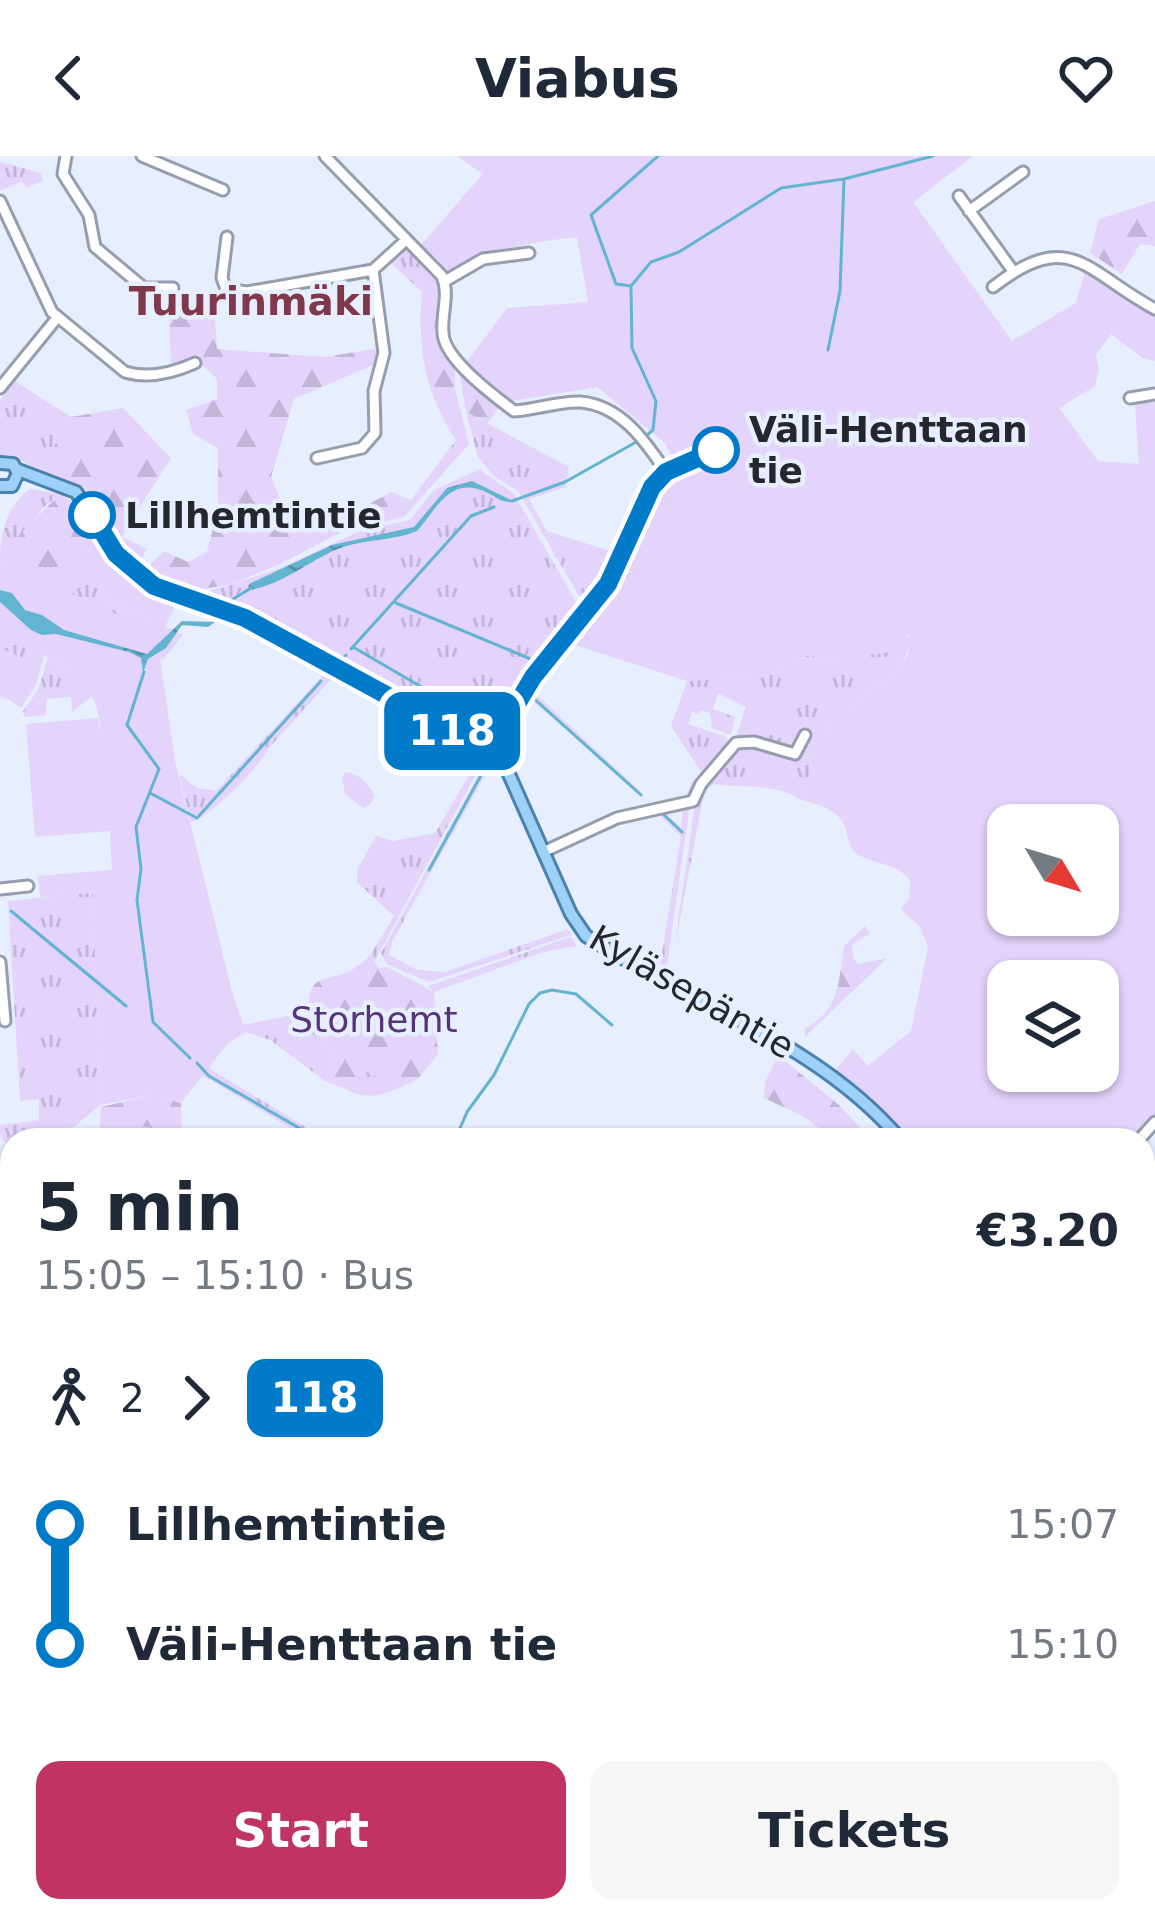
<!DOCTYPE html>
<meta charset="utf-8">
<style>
:root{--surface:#fff;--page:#f6f6f7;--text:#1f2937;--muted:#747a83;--accent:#c03363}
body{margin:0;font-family:"DejaVu Sans",sans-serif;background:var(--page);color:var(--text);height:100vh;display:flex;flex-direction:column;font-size:45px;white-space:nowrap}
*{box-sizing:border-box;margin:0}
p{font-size:39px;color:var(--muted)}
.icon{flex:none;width:66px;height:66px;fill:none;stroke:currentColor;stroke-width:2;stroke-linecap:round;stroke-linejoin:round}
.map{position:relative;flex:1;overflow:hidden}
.side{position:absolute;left:0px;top:972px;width:1155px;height:795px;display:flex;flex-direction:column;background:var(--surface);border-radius:36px 36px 0 0;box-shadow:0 3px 9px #0004}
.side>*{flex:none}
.badge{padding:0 24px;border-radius:18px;font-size:42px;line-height:78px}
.needle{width:78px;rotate:128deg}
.controls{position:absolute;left:987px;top:648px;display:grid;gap:24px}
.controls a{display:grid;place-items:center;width:132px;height:132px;border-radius:24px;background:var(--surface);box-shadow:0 3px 9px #0004;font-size:60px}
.map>.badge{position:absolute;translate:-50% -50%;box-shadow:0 0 0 6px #fff}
.legs{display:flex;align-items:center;gap:18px;height:132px;padding:0 36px;font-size:39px}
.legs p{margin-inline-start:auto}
.overview{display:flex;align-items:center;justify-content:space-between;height:204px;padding:0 36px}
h1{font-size:66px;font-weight:700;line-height:90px}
.action{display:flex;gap:24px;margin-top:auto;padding:24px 36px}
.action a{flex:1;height:138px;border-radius:24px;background:var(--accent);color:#fff;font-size:48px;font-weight:700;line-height:138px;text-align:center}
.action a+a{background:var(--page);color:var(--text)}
ul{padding:0 36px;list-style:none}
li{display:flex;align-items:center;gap:42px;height:120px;font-size:45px}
li i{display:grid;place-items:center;width:18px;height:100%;margin:0 15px;background:currentColor}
li i::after{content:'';width:30px;height:30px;margin:-15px;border:9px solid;border-radius:50%;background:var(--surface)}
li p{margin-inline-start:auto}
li:first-child i{background:linear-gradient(#0000 50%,currentColor 0)}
li:last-child i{background:linear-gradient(currentColor 50%,#0000 0)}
header{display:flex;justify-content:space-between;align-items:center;height:156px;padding:0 36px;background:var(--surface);font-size:54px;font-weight:700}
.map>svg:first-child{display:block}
</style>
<header><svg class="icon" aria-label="back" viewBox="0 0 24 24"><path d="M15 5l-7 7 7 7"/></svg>Viabus<svg class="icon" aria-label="heart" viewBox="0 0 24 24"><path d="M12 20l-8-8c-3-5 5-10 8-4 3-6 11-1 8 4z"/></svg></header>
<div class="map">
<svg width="1155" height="1766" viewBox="0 0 1155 1766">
<defs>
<pattern id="grass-tufts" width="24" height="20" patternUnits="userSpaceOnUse" patternTransform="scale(3)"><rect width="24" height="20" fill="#e4d3fb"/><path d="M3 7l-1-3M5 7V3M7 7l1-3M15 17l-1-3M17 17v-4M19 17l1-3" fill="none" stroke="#c3b5d7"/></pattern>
<pattern id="forest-firs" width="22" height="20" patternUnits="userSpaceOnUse" patternTransform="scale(3)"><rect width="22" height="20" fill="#e4d3fb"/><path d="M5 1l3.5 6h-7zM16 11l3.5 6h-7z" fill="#c3b5d7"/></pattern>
<pattern id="water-ripples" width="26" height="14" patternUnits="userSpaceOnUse" patternTransform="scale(3)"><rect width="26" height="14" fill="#62b4d1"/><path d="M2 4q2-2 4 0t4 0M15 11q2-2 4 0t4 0" fill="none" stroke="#5192aa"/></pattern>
</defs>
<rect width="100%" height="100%" fill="#e7eefd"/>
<path fill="url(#grass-tufts)" d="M 0,6 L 41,17 L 43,24 L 27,32 L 22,25 L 0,35 Z
M 406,90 L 410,91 L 433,114 L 406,121 L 389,105 Z
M 15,225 L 71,261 L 47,305 L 86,330 L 126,373 L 122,381 L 147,393 L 138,409 C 93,391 113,329 33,315 L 33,311 L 11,299 L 0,299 L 0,244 Z
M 466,256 L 569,311 L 566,331 L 529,343 L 547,375 L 610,395 L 609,404 L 583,447 L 518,335 L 494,320 L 478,301 Z
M 479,313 L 514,338 L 580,453 L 527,517 L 497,567 L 486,576 L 464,577 L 253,461 L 247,453 L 201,438 L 281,412 L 362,374 L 410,364 L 433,335 Z
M 30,333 L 60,338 L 42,353 L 4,407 L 0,405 C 0,375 7,350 30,333 Z
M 92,380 L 136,427 L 176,449 L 165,471 L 101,441 L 97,450 L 79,442 L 60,426 Z
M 0,473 L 44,499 L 36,529 L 21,552 L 11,545 L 28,505 L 0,492 Z
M 904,476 L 911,484 L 902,511 L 852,549 L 807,592 L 813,622 L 799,643 C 776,627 741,632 713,628 L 704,637 L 677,779 L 684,793 L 676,779 L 695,648 L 700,634 L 736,591 L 744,588 L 800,601 L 807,576 L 801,590 L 788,596 L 739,581 L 737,578 L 746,551 L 718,537 L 713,553 L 735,561 L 731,579 L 712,572 L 710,557 L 701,554 L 698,558 L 692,556 L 688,568 L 724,580 L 732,588 L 691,645 L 683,647 L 691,628 L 701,616 L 671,570 L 687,525 L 771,519 L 803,499 L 839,503 Z
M 48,501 L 82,524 L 94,539 L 72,556 L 71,541 L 46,543 L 46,559 L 25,561 L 23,555 L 38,534 Z
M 325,517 L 333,521 L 268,593 C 263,608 207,663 191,666 L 179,618 L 197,632 L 216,635 Z
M 538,540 L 642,637 L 641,639 L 534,546 Z
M 478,604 L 482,607 L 374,806 L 371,798 L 394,760 L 357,726 L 357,714 L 376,680 L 393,685 L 435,677 Z
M 484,609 L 489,612 L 392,786 L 389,799 L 418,814 L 445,816 L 568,773 L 571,779 L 429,826 L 387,808 L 381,797 Z
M 345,616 C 360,618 368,627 374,640 L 371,648 L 363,652 L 345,638 L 342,621 Z
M 690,649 L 667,809 L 665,811 L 660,810 L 681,680 L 661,661 L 665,657 L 681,671 L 683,650 Z
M 93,736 L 100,949 L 75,970 L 36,984 L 12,984 L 12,999 L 0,978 L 0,969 L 39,964 L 39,943 L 20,945 L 8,745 Z
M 571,781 L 577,790 L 543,796 L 434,836 L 428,830 Z
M 307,856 L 309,875 L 333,895 L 325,925 L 270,884 L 246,876 L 243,869 Z
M 207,911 L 327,984 L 310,984 L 202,919 Z
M 364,914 L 399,932 C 376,942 364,943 341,931 Z
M 100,970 L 151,971 L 149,984 L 90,984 Z
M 12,1009 L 12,1061 L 0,1056 L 0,1015 Z
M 1155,1023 L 1155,1134 L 1143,1128 L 1143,1045 Z
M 1155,1243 L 1155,1342 L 1143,1387 L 1148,1323 L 1143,1310 L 1143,1277 Z
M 1155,1485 L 1155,1654 L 1151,1643 L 1143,1660 L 1143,1538 Z"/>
<path fill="url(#forest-firs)" d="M 1155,45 L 1155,90 L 1140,88 L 1122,118 L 1090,97 L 1099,63 Z
M 433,114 L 443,129 C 444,163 431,179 455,209 L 455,233 L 469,288 L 404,361 L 343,375 L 278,409 L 229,429 L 194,434 L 177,429 L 174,435 L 150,423 L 147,412 L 164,395 L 188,406 L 207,396 L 218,353 L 218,292 L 193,278 L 186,254 L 217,243 L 217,223 L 196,203 L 171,208 L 168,138 L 213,136 L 217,193 L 325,201 L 379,192 L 380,206 L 294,243 L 271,321 L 294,377 L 369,348 L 391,336 L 411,344 L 456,284 C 425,237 417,191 422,136 L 406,121 Z
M 463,215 L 501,248 L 488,267 L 466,256 L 460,221 Z
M 123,252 L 171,302 L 126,373 L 86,330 L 46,305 L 71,261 Z
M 60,338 L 76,349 L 92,380 L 61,425 L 79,442 L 4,407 L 19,379 Z
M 100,441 L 183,479 L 162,505 C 151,478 122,461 97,450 Z
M 865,770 L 870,778 L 852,788 L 853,802 L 859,808 L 887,802 L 805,881 L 805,872 C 841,854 838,826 844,790 Z
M 371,798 L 378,812 L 387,811 L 434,836 L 438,898 L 418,923 L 399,932 L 364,915 L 341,931 L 325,925 L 333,895 L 309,875 C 302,797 333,841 371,798 Z
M 778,899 L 839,949 L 872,984 L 830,984 C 811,960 791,955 764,942 L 765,926 Z
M 152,939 L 181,947 L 182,984 L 149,984 L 150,971 L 100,970 L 101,951 Z
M 12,1433 L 12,1667 L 0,1679 L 0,1436 Z
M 343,1755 L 517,1755 L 528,1763 L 534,1755 L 551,1755 L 549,1766 L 348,1766 Z
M 642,1755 L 730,1755 L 725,1766 L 715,1760 L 712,1766 L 652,1766 Z
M 843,1755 L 1027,1755 L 1022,1766 L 866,1766 Z"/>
<path fill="#e4d3fb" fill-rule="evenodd" d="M 457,0 L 973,0 L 913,46 L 1012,185 L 1076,147 L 1086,112 L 1155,157 L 1155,205 L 1143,202 L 1111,178 L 1096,199 L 1099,213 L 1095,230 L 1059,252 L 1098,305 L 1139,308 L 1135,248 L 1155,241 L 1155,959 L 1132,984 L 908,984 L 833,917 L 853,893 L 868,910 L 911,875 L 928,791 L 920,771 L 901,753 L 909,743 L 910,724 C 895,706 879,710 859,699 C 845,690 850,678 842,665 C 834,652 813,647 799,643 L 813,622 L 807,592 L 852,549 L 902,511 L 908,498 L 909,478 L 899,479 L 892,496 L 839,503 L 803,499 L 771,519 L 687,525 L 575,489 L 567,490 C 583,468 604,445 617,421 C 637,383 643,343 680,319 L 665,287 L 597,231 L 512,245 L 466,207 L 507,152 L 588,146 L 577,81 C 531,87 488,91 452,120 L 445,118 L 419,91 L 483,18 ZM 1008,669 L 1098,669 L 1098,759 L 1008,759 ZM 1008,825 L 1098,825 L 1098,915 L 1008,915 Z
M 0,405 L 125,462 L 146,478 L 159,496 L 175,605 L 232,836 L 246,876 L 228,887 L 181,947 L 152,939 L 100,949 L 93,737 L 40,741 L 38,720 L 112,714 L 110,675 L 35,681 L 26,568 L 98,562 L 100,577 C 103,516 42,503 0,473 Z
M 0,492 L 29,505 L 11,545 L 0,540 Z"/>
<path fill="url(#water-ripples)" d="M 472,325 L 515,346 C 502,347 499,343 488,337 C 450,318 437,353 417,375 C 394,385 367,383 343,391 C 310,403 282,430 248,434 L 249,428 L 332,389 L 414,371 L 447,332 Z
M 0,434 L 12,437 L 25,454 L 42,459 L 64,474 L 147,498 L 182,465 L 215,466 L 208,471 L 182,469 L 166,492 L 148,503 L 143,517 L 141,502 L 129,496 L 56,478 L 42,479 L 31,474 L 0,446 Z"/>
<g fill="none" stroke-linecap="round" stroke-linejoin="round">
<path stroke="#62b4d1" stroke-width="3" d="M 631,130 L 616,128 L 591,59 L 658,0
M 828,194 L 840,135 L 844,23
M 646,280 L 653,274 L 656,245 L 632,192 L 631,130 L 651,106 L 679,96 L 781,32 L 844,23 L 933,0
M 512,345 L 565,326 L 638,285
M 230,445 L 251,432
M 396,447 L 533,504
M 353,491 L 485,568
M 351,493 L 471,360 L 494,351
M 339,506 L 346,499
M 144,516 L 127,569 L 159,613 L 136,671 L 141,713 L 137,744 L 153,866 L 190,902
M 505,579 L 530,539 L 641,639
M 150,637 L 197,662 L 321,525
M 663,658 L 682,676
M 429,714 L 485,612
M 11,755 L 126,850
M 197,907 L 209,920 L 320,984
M 455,984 L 467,956 L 494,919 L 529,848 L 540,837 L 552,834 L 576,838 L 612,869
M 1145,1127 L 1155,1132"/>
<g stroke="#969eae" stroke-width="15">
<path id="minor" d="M 66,0 L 63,18 L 89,59 L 95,91 L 144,132 L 173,132
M 142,0 L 223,34
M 325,0 L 442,120 C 450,139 441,157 443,177 C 444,203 494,240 514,255 C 536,254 559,245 580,246 C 621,249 646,286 666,316 L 648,337 L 601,438 L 533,521 L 489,595
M 959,40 L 1013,115
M 0,45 L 52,156 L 125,216 C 149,223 173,217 195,207
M 969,55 L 1023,16
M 227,81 L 222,122 L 226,133 L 247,136 L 373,114 L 406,84
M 445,125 L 483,103 L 529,97
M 993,131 C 1071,70 1087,117 1155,153
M 0,232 L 57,162
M 1130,242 L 1155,238
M 317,302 L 362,292 L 375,277 L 374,235 L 384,197 L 373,114
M 543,696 L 617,662 L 693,645 L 701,628 L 736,587 L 754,586 L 795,598 L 805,579
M 0,733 L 28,730
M 0,806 L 5,865
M 1139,984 L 1155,966
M 1143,1323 L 1143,1338
M 0,1386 L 12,1385
M 247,1755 L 257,1766
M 755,1755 L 764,1766
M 166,1763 L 166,1766"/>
</g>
<g stroke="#4a82af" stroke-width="16">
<path id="major" d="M 0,307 L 13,308 L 18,317 L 12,330 L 0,330
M 18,314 L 76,336 L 116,397 L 154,430 L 245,462 L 495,599 L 508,616 L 571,758 L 586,780 C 691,848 817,885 901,984
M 1143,1700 L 1155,1699
M 776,1766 L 791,1755"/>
</g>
<g stroke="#4a82af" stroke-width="18">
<path id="highway" d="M 0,1065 L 12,1069
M 0,1081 L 12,1085
M 1143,1407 L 1155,1360
M 1143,1492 L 1155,1441
M 584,1755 L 591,1766
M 616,1755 L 626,1766
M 1045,1766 L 1048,1755
M 1064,1766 L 1067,1755
M 1080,1766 L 1082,1755
M 1092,1766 L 1095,1755"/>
</g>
<use href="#minor" stroke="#fff" stroke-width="9"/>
<use href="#major" stroke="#9ed1f8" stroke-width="10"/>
<use href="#highway" stroke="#5eb3f4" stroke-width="12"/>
</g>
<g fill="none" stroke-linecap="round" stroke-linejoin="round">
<g stroke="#fff" stroke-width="27">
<path id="line-1" d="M 92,359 L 116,398 L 154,430 L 245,462 L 489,595 L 533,521 L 608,428 L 652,331 L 666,316 L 716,294"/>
</g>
<use href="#line-1" stroke="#007ac9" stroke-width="18"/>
</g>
<g fill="#fff" stroke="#007ac9" stroke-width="6">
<circle cx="716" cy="294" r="21"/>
<circle cx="92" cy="359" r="21"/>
</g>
<g text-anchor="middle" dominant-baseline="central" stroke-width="9" stroke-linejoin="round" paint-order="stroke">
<g font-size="36" font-weight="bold" fill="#24282e" stroke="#e7eefd" text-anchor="start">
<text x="749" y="273">Väli-Henttaan<tspan x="749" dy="41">tie</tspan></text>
<text x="125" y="359">Lillhemtintie</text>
</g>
<g font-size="36" fill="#24282e" stroke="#e7eefd">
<text transform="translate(692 836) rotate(30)">Kyläsepäntie</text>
</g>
<g font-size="36" fill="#57337c" stroke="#e7eefd">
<text x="374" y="863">Storhemt</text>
</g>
<g font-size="39" font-weight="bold" fill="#80394c" stroke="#e7eefd">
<text x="251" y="145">Tuurinmäki</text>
</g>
</g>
</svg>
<div class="controls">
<a><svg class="needle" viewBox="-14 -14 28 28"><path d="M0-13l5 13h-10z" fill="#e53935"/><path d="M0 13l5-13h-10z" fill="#747a83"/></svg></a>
<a><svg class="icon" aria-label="layers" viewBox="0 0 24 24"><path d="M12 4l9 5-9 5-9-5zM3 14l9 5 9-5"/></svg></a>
</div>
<b class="badge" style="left:452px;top:575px;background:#007ac9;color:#fff">118</b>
<section class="side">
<div class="overview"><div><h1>5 min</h1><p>15:05 – 15:10 · Bus</p></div><b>€3.20</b></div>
<div class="legs"><svg class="icon" aria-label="walk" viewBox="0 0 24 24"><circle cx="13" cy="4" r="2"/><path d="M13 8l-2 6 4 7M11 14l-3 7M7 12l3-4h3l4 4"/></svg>2<svg class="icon" aria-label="forward" viewBox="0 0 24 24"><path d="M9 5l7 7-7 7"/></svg><b class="badge" style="background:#007ac9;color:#fff">118</b></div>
<ul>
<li><i style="color:#007ac9"></i><b>Lillhemtintie</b><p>15:07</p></li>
<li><i style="color:#007ac9"></i><b>Väli-Henttaan tie</b><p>15:10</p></li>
</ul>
<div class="action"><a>Start</a><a>Tickets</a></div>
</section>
</div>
